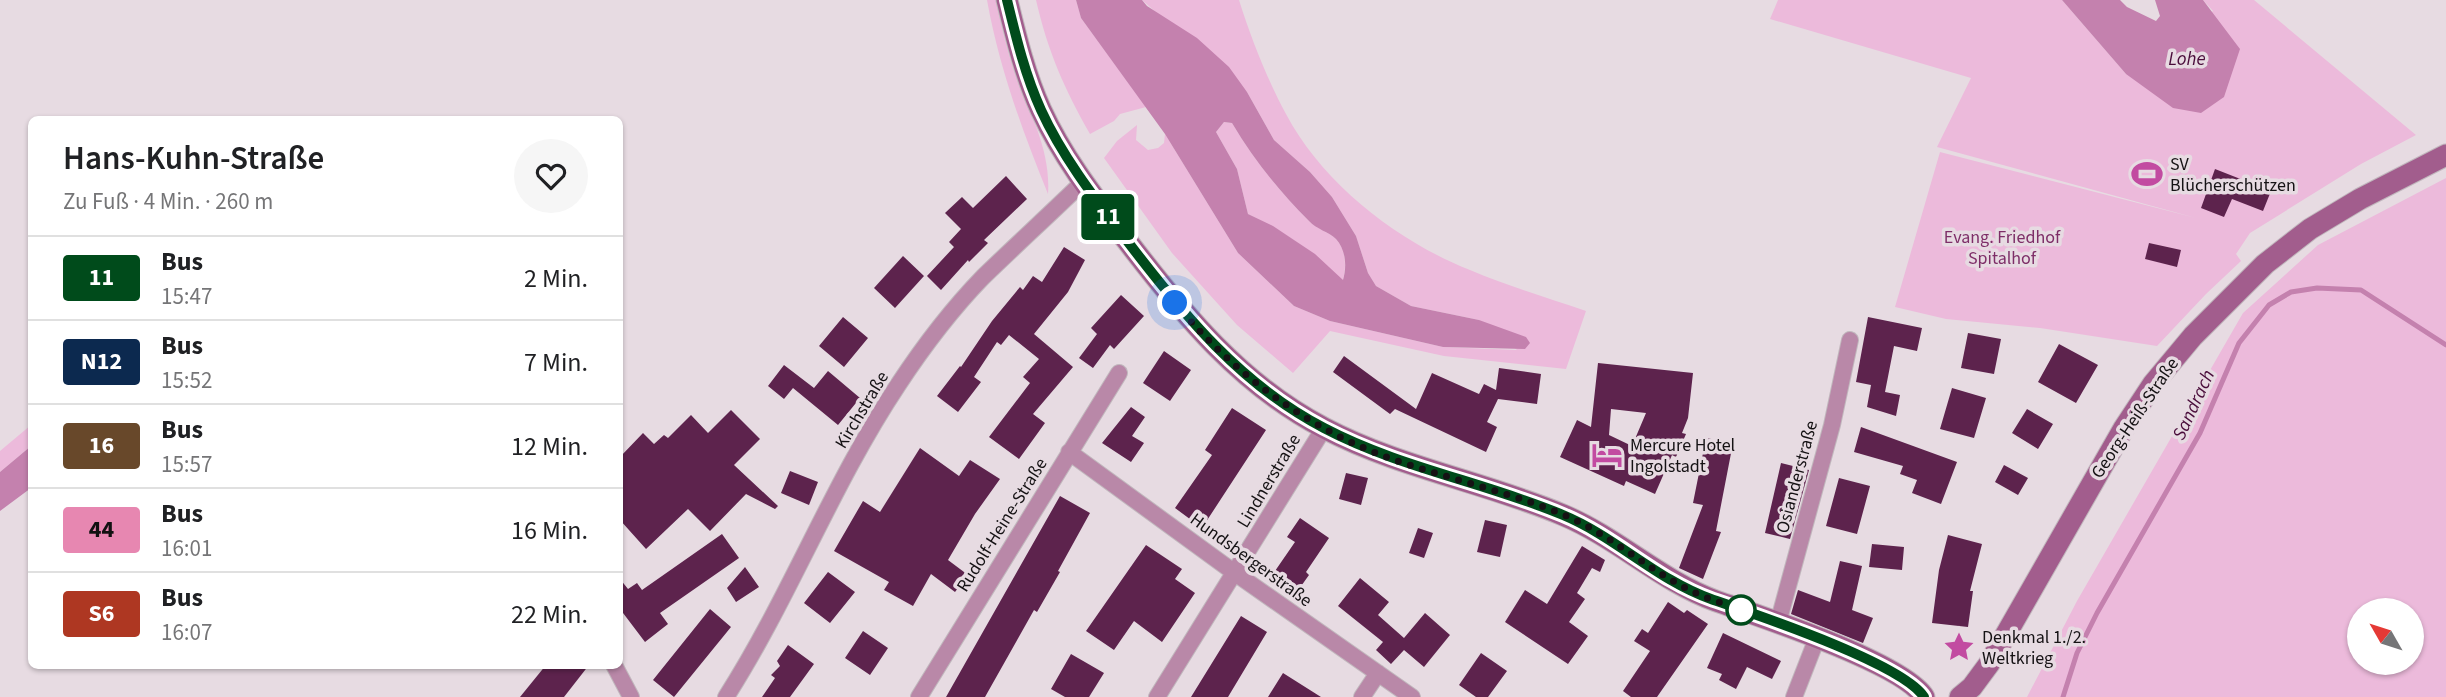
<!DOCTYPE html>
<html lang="de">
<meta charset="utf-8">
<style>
:root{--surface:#fff;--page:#f6f6f6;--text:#202124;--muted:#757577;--line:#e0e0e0}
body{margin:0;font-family:"Source Sans 3",sans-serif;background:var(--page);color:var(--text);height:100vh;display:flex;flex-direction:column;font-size:26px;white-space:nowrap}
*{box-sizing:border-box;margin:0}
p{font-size:23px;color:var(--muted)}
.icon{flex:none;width:38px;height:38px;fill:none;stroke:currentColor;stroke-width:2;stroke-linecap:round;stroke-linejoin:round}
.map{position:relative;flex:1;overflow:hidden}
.panel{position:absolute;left:28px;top:116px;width:595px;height:553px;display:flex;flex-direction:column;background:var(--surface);border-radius:10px;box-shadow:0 2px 5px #0004}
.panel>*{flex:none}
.badge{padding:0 14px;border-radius:5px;font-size:24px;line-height:46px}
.needle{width:46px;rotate:309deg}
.controls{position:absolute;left:2347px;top:598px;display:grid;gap:14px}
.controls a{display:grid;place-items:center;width:77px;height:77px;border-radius:50%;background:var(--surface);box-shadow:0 2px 5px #0004;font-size:35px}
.you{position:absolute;width:35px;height:35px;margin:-18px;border:5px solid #fff;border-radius:50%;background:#1a73e8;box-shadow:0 0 0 10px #1a73e833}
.map>.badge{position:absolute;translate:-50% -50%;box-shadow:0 0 0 4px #fff}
.round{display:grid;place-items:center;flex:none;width:74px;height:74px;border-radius:37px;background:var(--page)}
.head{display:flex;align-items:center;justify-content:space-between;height:119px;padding:0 35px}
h1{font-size:33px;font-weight:600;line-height:52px}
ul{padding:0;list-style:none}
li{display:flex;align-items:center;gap:21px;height:84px;padding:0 35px;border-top:2px solid var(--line)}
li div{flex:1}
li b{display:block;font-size:26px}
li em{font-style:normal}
li .badge{min-width:77px;font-weight:700;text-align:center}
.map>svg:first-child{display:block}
</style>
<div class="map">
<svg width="2446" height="697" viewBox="0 0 2446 697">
<rect width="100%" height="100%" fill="#e7dbe2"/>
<path fill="#ecbadb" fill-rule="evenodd" d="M 987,0 L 996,0 C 1001,25 1007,50 1015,74 C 1030,113 1051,151 1048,194 C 1022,130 999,67 987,0 Z
M 1036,0 L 1076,0 L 1081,18 L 1146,107 L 1120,114 L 1114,121 L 1090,134 C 1064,88 1048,52 1036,0 Z
M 1142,0 L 1239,0 C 1251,38 1267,79 1286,114 C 1323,184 1397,241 1470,270 C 1508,286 1548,298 1586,311 L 1566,369 L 1444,356 L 1330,331 L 1293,373 L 1237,325 L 1172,253 L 1104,158 L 1117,141 L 1137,125 L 1136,140 L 1148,150 L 1158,148 L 1164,143 L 1165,134 L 1238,253 L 1294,306 L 1330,321 L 1443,347 L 1517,350 L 1479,320 L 1411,306 L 1376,286 L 1368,273 L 1356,236 L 1332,197 L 1310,172 L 1274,140 L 1247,92 Z
M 1778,0 L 2062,0 L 2126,74 L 2213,11 L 2203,0 L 2254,0 L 2416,135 L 2361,164 L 2250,233 L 2236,254 L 2241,261 L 2206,294 L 2157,346 L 2040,328 L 1946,319 L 1895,307 L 1940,152 L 2196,218 L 1937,147 L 1971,78 L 1770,19 Z
M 1224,122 L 1232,123 C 1253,159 1280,192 1309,221 C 1317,229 1329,232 1336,239 C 1347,251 1346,267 1343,281 C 1313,252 1285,232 1248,214 L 1237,169 L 1216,132 Z
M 2446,178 L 2446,697 L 2027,697 L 2077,601 L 2243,313 L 2318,245 ZM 2359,611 L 2412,611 L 2412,663 L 2359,663 Z
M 31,425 L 31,446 L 0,472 L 0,451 Z"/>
<path fill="#c481ae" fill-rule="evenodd" d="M 1076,0 L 1142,0 L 1147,6 L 1197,38 L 1229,67 L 1247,92 L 1274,140 L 1310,172 L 1332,197 L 1356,236 L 1368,273 L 1376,286 L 1411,306 L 1479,320 L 1526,337 L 1530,343 L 1525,349 L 1443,347 L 1330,321 L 1294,306 L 1238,253 L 1165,134 L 1081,18 ZM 1224,122 L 1232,123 C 1254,160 1279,191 1309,221 C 1316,229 1329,232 1336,239 C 1346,250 1347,267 1343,280 L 1315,254 L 1273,226 L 1248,214 L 1237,169 L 1216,132 Z
M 2062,0 L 2120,0 L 2127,7 L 2156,21 L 2160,16 L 2155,0 L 2203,0 L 2240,49 L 2224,97 L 2201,113 L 2173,108 L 2126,74 Z
M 31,446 L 31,488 L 0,511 L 0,472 Z"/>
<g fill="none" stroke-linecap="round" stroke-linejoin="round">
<path stroke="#c481ae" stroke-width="5" d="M 2063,697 L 2077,653 L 2097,613 L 2200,433 L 2239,343 L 2269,305 L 2291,292 L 2317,288 L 2361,290 L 2446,345"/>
</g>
<path fill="#5d234d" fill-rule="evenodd" d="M 2215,169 L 2271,191 L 2263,211 L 2232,199 L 2224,217 L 2201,208 Z
M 1006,176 L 1027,199 L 984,240 L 988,243 L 969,262 L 968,260 L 941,290 L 927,276 L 954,247 L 949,242 L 961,229 L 945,213 L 962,197 L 973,208 Z
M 2149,243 L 2181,250 L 2177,267 L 2145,259 Z
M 1064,247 L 1085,260 L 1068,292 L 1034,334 L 1073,367 L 1033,414 L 1045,423 L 1019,459 L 989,437 L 1030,383 L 1023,377 L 1039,359 L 1009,335 L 1001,345 L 997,342 L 974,377 L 981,382 L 958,412 L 937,396 L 960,366 L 961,367 L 992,321 L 1020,287 L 1023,290 L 1033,276 L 1042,282 Z
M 903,256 L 924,276 L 895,308 L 874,288 Z
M 1121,295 L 1144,316 L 1114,349 L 1110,345 L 1093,368 L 1079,358 L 1097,334 L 1091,328 Z
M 843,317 L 868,338 L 844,367 L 819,346 Z
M 1868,317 L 1922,328 L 1917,351 L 1894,346 L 1885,392 L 1900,395 L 1896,416 L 1867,407 L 1871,385 L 1856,382 Z
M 1968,333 L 2001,339 L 1994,374 L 1961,368 Z
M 2059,344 L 2098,365 L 2076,403 L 2038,382 Z
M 1164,351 L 1191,370 L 1170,401 L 1143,383 Z
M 1344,356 L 1416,409 L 1432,373 L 1479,394 L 1484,384 L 1496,390 L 1499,368 L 1541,374 L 1537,404 L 1498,399 L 1487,422 L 1497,427 L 1486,452 L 1395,409 L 1390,414 L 1333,372 Z
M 1598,363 L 1693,373 L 1688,418 L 1682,433 L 1686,434 L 1676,457 L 1672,455 L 1655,494 L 1626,481 L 1624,486 L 1560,457 L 1577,420 L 1591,427 ZM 1611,409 L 1646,413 L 1632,446 L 1609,435 Z
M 784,365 L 814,388 L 828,371 L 860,398 L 838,425 L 793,388 L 784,399 L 768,386 Z
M 1952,388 L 1986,398 L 1974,438 L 1940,429 Z
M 1131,407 L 1145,417 L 1132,436 L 1144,443 L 1131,462 L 1102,443 Z
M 1232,408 L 1266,430 L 1202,528 L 1175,508 L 1212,455 L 1205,450 Z
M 2027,409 L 2053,424 L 2038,449 L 2012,433 Z
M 731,410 L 760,439 L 734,465 L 778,506 L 775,509 L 746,494 L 710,531 L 688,509 L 646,549 L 620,520 L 620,457 L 643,433 L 654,444 L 664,435 L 668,438 L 691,415 L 708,433 Z
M 1861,427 L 1957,462 L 1941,504 L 1912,493 L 1917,480 L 1900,474 L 1903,466 L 1854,452 Z
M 1706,438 L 1733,443 L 1716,531 L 1721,532 L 1703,579 L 1679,568 L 1703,505 L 1693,503 Z
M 920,448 L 959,476 L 970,460 L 1000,479 L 975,514 L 948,560 L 968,575 L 955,592 L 931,574 L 913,606 L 884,590 L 889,582 L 834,551 L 863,501 L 880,512 Z
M 1781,463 L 1809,470 L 1790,539 L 1765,533 Z
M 2004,465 L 2028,478 L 2018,495 L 1995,482 Z
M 790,471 L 818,482 L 809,505 L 781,493 Z
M 1346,473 L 1368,478 L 1361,505 L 1339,499 Z
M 1839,478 L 1870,486 L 1857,534 L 1826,526 Z
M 1060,496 L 1090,513 L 1058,571 L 1060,572 L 1037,612 L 1034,610 L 985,697 L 946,697 Z
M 1300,518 L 1329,538 L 1306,572 L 1309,575 L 1299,589 L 1275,571 L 1295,542 L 1287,537 Z
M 1485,520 L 1507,525 L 1500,557 L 1477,552 Z
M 1418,528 L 1433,533 L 1424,558 L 1409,553 Z
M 722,534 L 739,558 L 660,613 L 668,624 L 645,642 L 620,609 L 620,579 L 628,589 L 637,583 L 642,590 Z
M 1948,535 L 1982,544 L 1970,591 L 1973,591 L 1968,627 L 1932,623 L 1939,570 Z
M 1872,544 L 1904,547 L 1902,570 L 1869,567 Z
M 1146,545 L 1182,569 L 1175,579 L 1195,593 L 1162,642 L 1134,621 L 1114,650 L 1086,631 Z
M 1582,546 L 1605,560 L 1600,572 L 1592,568 L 1577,593 L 1585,599 L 1569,622 L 1588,636 L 1568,664 L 1505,622 L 1525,590 L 1547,604 Z
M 1840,561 L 1862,566 L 1852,610 L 1873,618 L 1863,643 L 1791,614 L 1798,590 L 1830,602 Z
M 745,567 L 759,587 L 736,602 L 727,588 Z
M 828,572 L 855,592 L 830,623 L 804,603 Z
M 1360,578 L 1389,602 L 1378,615 L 1404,638 L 1425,613 L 1450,635 L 1424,667 L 1404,650 L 1391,664 L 1376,650 L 1383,642 L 1338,606 Z
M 1668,602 L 1684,613 L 1687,610 L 1708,624 L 1657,697 L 1631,697 L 1623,691 L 1650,651 L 1634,641 L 1642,629 L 1648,633 Z
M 710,609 L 731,627 L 674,697 L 653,680 Z
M 1241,616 L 1267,632 L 1228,697 L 1191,697 Z
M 863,631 L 888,648 L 870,675 L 845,658 Z
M 1723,633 L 1781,661 L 1772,679 L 1747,667 L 1736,689 L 1719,680 L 1722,674 L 1707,668 Z
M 788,645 L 814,664 L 790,697 L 762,697 L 775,678 L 771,675 L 780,666 L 777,661 Z
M 1481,653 L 1507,671 L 1488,697 L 1476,697 L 1459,685 Z
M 1071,654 L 1104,673 L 1089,697 L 1065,697 L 1051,689 Z
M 546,665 L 589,665 L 564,697 L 520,697 Z
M 1283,673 L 1321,697 L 1268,697 Z"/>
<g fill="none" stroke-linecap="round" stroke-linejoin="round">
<g stroke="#c1b7bd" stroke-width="18">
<path id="street" d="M 1069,452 L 1235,573 L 1412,697
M 1778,623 L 1832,425 L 1850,340
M 614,665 L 631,697
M 726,697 C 790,597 832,484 898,385 C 923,347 951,310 983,277 C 1016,245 1050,214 1083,182
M 919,697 L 1119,373
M 1157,697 L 1324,428
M 1362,697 L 1378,673
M 1794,697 L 1817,638"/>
</g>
<g stroke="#c1b7bd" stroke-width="23">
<path id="secondary" d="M 1007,0 C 1016,37 1025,75 1041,110 C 1063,158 1096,200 1128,242 C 1183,314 1241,385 1324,428 C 1400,468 1485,482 1563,515 C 1618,538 1661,581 1716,601 C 1759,616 1903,663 1924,697
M 1960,697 L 1972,687 L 1989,664 L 2124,428 L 2153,384 L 2193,336 L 2265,264 L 2310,229 L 2360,199 L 2446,155"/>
</g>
<use href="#street" stroke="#b988a8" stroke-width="16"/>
<use href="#secondary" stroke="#a25d8d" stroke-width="21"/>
</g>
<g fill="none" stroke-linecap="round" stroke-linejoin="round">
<g stroke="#fff" stroke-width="16">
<path id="line" d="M 1007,0 C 1016,37 1025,75 1041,110 C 1063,158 1096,200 1128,242 C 1183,314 1241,385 1324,428 C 1400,468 1485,482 1563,515 C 1616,537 1657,580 1711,599 C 1754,614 1902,663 1924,697"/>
</g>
<use href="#line" stroke="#004b1b" stroke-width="10"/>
<path stroke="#151214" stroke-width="7" stroke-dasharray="0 12.6" d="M 1175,303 C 1232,372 1307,429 1392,459 C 1449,479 1509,492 1564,515 C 1607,533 1641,564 1682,586 C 1703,598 1728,605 1751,613 L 1741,610"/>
</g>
<defs>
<g id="stadium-bare" transform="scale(2.415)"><path d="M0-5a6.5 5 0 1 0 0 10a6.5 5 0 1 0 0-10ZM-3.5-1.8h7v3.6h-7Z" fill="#c24ba1" stroke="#e7dbe2" stroke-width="2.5" paint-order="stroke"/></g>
<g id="hotel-bare" transform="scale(2.415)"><path d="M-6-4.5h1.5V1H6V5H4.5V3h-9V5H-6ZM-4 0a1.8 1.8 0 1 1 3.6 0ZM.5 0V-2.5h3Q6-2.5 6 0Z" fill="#c24ba1" stroke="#e7dbe2" stroke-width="2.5" paint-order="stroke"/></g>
<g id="sight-bare" transform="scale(2.415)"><path d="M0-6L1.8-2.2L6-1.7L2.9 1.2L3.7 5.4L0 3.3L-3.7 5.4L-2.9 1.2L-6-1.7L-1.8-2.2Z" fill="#c24ba1" stroke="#e7dbe2" stroke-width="2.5" paint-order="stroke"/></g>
</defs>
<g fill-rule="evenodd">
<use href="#stadium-bare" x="2147" y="174"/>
<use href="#hotel-bare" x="1607" y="455"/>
<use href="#sight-bare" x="1959" y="647"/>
</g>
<circle fill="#fff" stroke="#004b1b" stroke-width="3.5" cx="1741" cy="610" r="14"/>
<g text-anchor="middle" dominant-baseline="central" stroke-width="7" stroke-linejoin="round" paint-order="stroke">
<g font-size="18" fill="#151214" stroke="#e7dbe2" text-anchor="start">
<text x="2170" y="164">SV<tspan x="2170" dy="21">Blücherschützen</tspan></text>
<text x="1630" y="445">Mercure Hotel<tspan x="1630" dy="21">Ingolstadt</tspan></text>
<text x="1982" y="637">Denkmal 1./2.<tspan x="1982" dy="21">Weltkrieg</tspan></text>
</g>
<g font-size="18" fill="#7e2e68" stroke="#e7dbe2">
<text x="2002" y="237">Evang. Friedhof<tspan x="2002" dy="21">Spitalhof</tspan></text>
</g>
<g font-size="18" fill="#151214" stroke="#e7dbe2">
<text transform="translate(862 410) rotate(-59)">Kirchstraße</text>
<text transform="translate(2135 418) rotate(-56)">Georg-Heiß-Straße</text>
<text transform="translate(1797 477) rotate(-75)">Osianderstraße</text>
<text transform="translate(1269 481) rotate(-59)">Lindnerstraße</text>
<text transform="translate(1002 525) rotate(-58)">Rudolf-Heine-Straße</text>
<text transform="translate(1251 560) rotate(36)">Hundsbergerstraße</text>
</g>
<g font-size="19" font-style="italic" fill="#4a0d3b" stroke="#e7dbe2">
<text x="2187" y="59">Lohe</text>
<text transform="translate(2194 405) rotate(-65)">Sandrach</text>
</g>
</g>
</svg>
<div class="controls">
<a><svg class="needle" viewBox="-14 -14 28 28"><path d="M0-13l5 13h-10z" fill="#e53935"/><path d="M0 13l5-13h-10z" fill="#757577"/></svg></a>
</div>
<div class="you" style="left:1175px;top:303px"></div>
<b class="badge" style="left:1108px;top:217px;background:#004b1b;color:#fff">11</b>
<section class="panel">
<div class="head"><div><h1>Hans-Kuhn-Straße</h1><p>Zu Fuß · 4 Min. · 260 m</p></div><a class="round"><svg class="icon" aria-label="heart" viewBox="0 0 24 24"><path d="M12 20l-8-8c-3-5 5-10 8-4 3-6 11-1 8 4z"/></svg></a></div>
<ul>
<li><span class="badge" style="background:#004b1b;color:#fff">11</span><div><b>Bus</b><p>15:47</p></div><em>2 Min.</em></li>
<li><span class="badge" style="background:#0c294f;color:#fff">N12</span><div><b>Bus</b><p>15:52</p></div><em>7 Min.</em></li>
<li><span class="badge" style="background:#68482a;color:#fff">16</span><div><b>Bus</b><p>15:57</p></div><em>12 Min.</em></li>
<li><span class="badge" style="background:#e787b1;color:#111">44</span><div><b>Bus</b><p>16:01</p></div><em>16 Min.</em></li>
<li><span class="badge" style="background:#ae3722;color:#fff">S6</span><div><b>Bus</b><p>16:07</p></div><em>22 Min.</em></li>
</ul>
</section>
</div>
